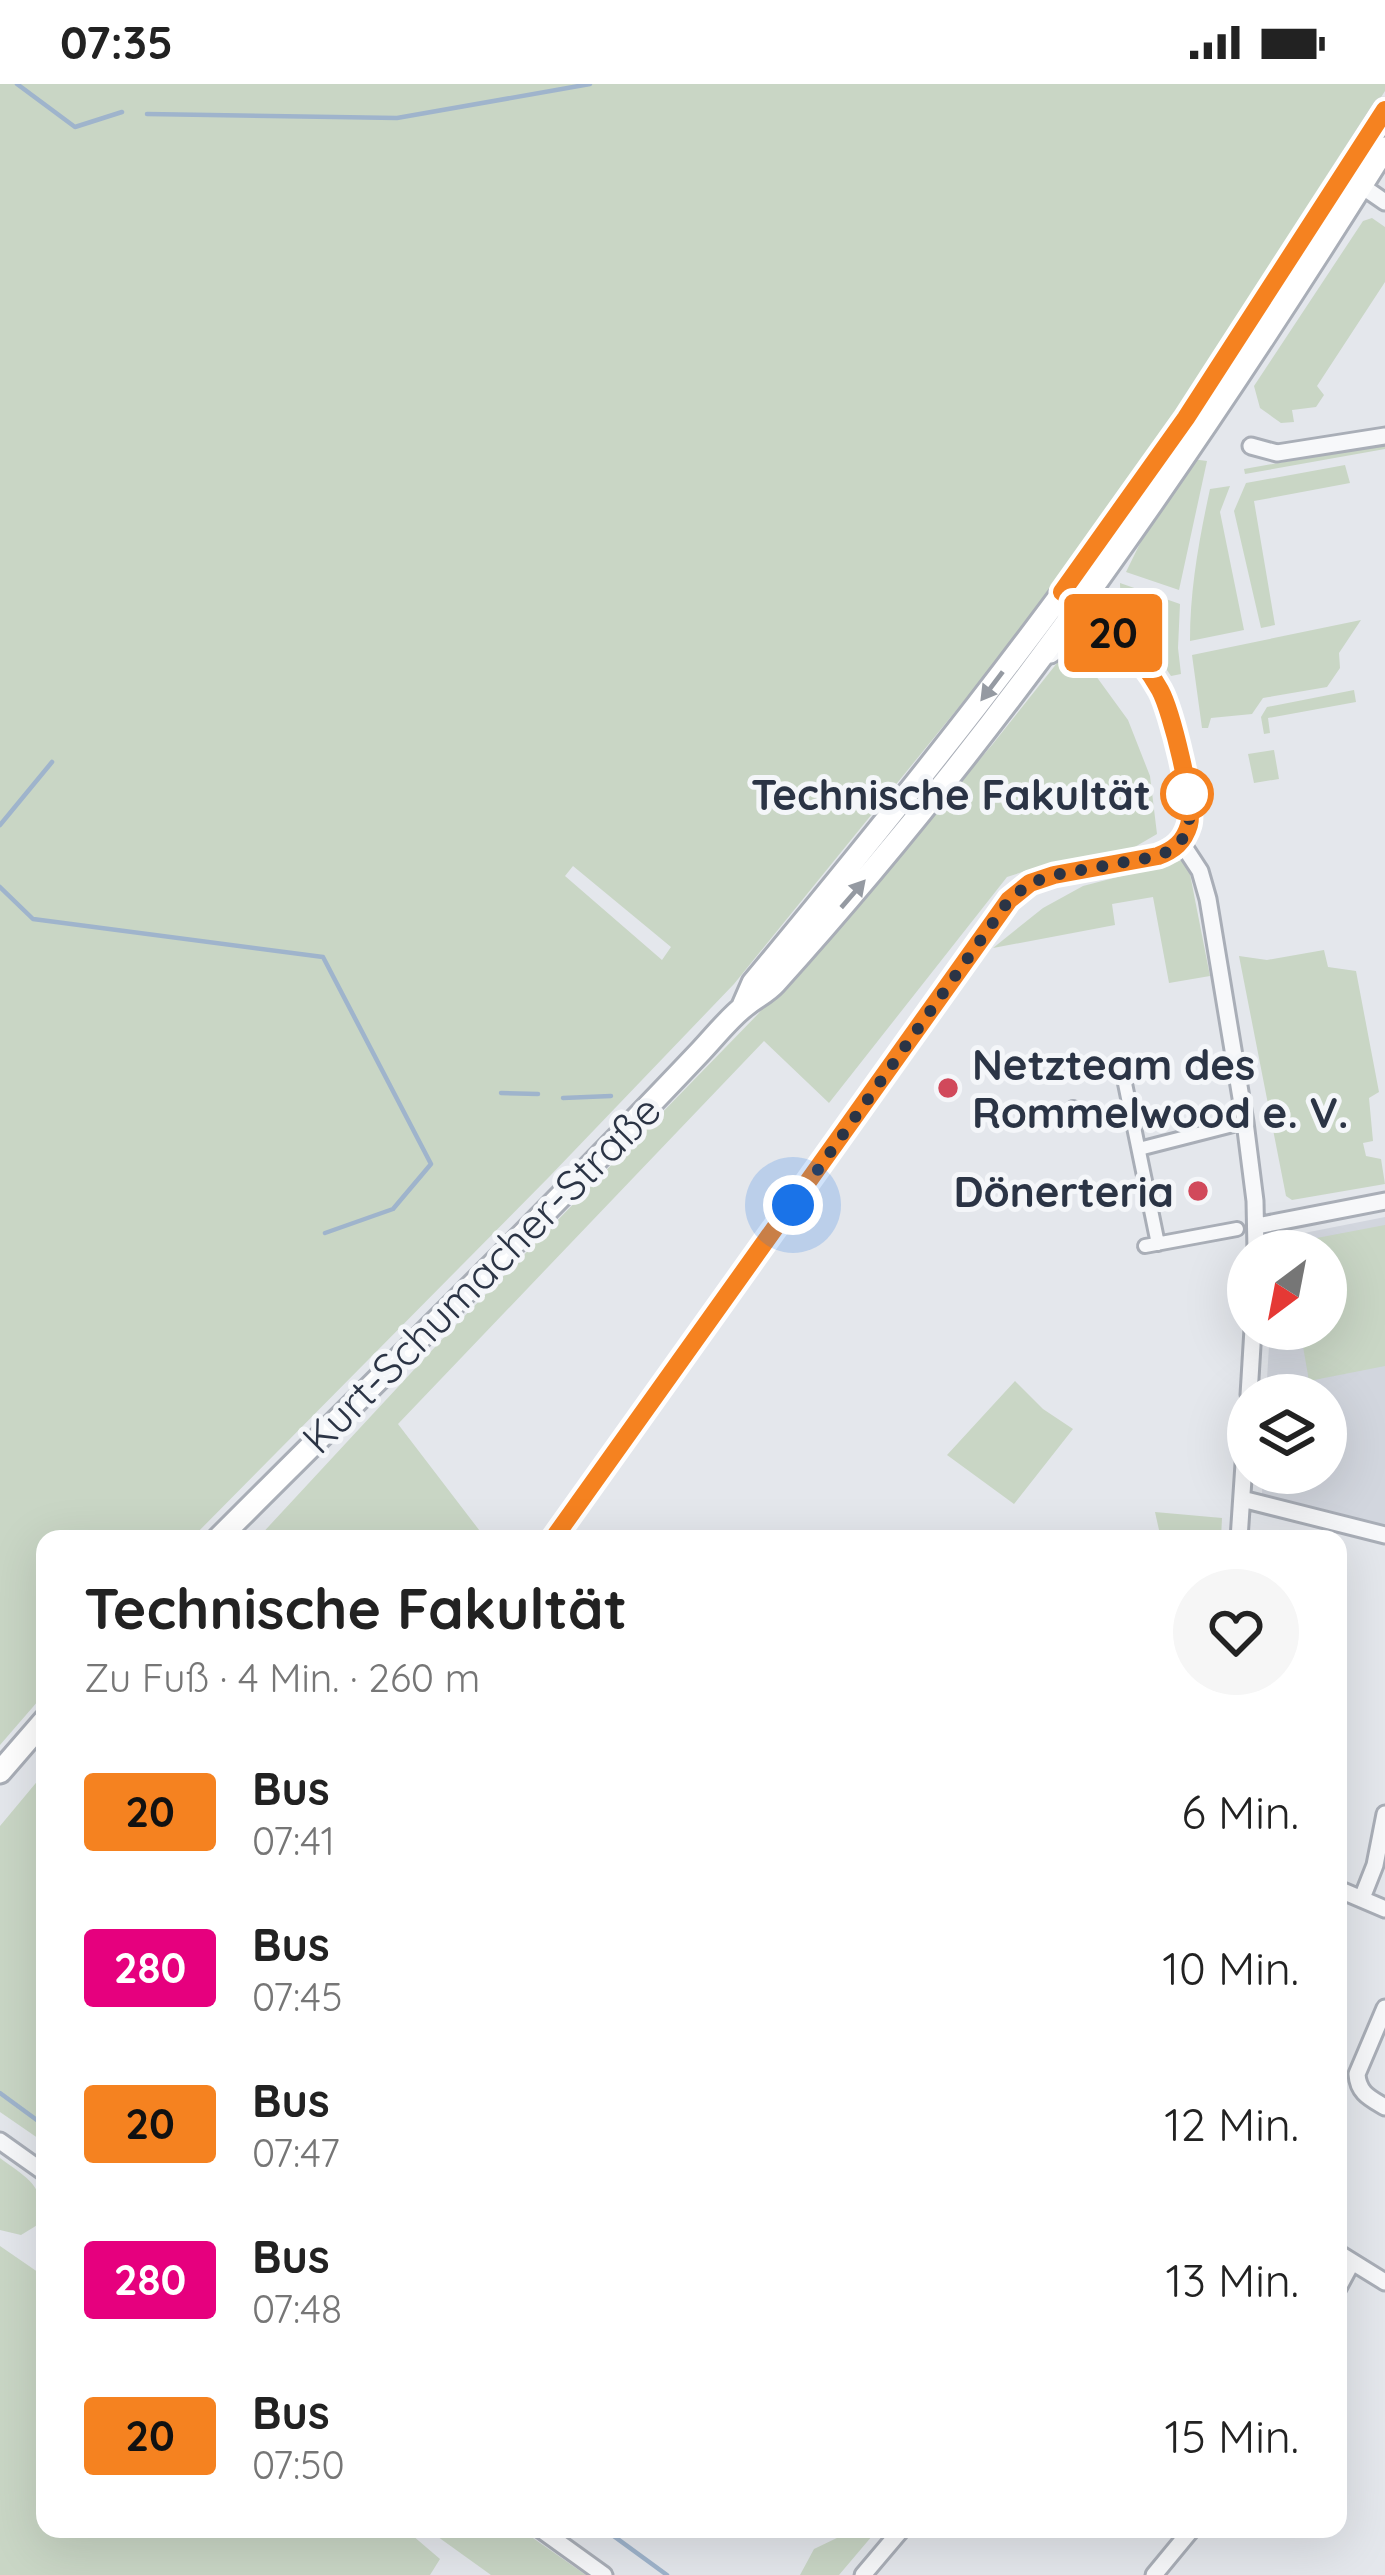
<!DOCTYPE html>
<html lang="de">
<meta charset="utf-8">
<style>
:root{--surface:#fff;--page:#f6f6f6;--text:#222;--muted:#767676}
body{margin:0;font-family:Quicksand,sans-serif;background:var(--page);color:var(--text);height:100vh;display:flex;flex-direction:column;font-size:45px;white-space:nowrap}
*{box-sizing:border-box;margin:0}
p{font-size:39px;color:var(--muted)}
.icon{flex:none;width:66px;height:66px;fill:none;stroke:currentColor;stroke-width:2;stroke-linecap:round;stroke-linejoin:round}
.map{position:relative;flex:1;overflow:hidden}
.details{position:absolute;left:36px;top:1446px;width:1311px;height:1008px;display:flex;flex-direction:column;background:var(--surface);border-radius:24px;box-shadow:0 12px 48px #0002}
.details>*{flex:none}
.badge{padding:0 24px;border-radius:9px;font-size:42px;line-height:78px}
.needle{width:78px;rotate:212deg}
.controls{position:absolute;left:1227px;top:1146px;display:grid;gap:24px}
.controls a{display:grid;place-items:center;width:120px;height:120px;border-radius:50%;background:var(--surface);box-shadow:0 12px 48px #0002;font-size:60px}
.you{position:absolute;width:60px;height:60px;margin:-30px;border:9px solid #fff;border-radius:50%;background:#1a73e8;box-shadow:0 0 0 18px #1a73e833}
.map>.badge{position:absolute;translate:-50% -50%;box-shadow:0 0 0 6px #fff}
.round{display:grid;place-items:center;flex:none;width:126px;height:126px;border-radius:63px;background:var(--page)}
.headline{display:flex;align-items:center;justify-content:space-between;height:204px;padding:0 48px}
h1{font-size:57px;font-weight:700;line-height:90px}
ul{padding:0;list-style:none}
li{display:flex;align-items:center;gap:36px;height:156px;padding:0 48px}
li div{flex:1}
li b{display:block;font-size:45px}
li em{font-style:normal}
li .badge{min-width:132px;font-weight:700;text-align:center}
.status{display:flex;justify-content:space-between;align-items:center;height:84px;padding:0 60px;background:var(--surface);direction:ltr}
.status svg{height:33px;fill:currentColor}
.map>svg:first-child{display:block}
</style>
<div class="status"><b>07:35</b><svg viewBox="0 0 49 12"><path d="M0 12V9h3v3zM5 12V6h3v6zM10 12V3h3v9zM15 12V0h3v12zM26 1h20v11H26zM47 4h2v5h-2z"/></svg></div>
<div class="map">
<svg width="1385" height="2491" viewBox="0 0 1385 2491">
<rect width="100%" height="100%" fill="#e4e7ec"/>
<path fill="#d2d6de" d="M 1385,1133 L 1385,1442 L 1262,1410 L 1263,1389 L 1326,1389 L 1326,1311 L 1266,1311 L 1270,1245 L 1326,1245 L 1326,1167 L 1278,1167 L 1279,1154 Z"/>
<path fill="#c9d6c5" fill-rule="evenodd" d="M 0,0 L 1385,0 L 1385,7 L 1258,207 L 1061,491 L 980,597 L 734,900 L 549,1093 L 191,1455 L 45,1455 L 45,1609 L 0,1661 ZM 573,782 L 671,863 L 662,876 L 565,792 Z
M 1372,134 L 1385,143 L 1385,198 L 1317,302 L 1324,311 L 1316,323 L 1292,326 L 1294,338 L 1281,339 L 1260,324 L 1254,302 L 1363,137 Z
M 1385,360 L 1385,365 L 1245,390 L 1244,385 Z
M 1192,375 L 1207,377 L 1179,506 L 1126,488 L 1150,439 Z
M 1345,381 L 1350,399 L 1254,417 L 1275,541 L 1261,544 L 1234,427 L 1246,399 Z
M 1230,402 L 1220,428 L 1244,546 L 1190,557 C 1190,505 1199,456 1210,405 Z
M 1120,499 L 1180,520 L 1178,564 L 1181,590 L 1171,592 L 1142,549 L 1121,529 Z
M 1361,536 L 1339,569 L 1340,584 L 1327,603 L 1263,614 L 1252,630 L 1211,634 L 1208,644 L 1202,644 L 1192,571 Z
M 1061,574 L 1088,581 L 1128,636 L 1150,692 L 1157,750 L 1133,764 L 1044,781 L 1007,793 L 829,1019 L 764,957 L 398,1340 L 486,1455 L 257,1455 L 448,1249 L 758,930 L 992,661 Z
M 1354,606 L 1356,618 L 1268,634 L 1270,649 L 1264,650 L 1261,633 L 1267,623 Z
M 1274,666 L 1279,695 L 1254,699 L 1248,670 Z
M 1187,775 L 1210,892 L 1169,899 L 1153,813 L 1112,820 L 1115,841 L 993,864 L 1043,824 L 1083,802 Z
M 1324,866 L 1328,883 L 1356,887 L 1379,1008 L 1369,1014 L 1373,1057 L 1363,1059 L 1366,1072 L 1381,1075 L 1385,1100 L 1292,1116 L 1286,1112 L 1239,872 L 1267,876 Z
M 1385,1141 L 1385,1282 L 1309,1297 L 1300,1245 L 1326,1245 L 1326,1167 L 1286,1167 L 1285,1160 Z
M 1015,1297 L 1043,1325 L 1073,1345 L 1014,1420 L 947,1371 Z
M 1155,1428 L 1222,1434 L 1221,1455 L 1161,1455 Z
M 45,1688 L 45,2059 L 0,2028 L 0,1742 Z
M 0,2074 C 28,2095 47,2102 39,2140 L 21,2151 L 0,2146 Z
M 0,2162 L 45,2193 L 45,2445 L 405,2445 L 440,2475 L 430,2491 L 0,2491 Z
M 427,2445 L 520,2445 L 586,2491 L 491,2491 Z
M 846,2445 L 878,2445 L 839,2491 L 800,2491 L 814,2465 L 841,2452 Z"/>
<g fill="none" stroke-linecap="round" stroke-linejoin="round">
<path stroke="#9fb4cc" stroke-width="4.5" d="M 17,0 L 75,43 L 122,28
M 147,30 L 397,34 L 590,0
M 0,741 L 52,678
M 0,803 L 33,835 L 323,873 L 431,1080 L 393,1125 L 325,1149
M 501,1009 L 538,1010
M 563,1014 L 611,1012
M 0,2009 L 45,2042
M 604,2445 L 667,2491"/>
<g stroke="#a9aeb7" stroke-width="18">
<path id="pedestrian" d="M 1121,980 L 1158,1160
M 1073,1024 L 1077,1031
M 1139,1065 L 1233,1041
M 1145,1162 L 1237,1145"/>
</g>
<g stroke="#a9aeb7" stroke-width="21">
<path id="minor" d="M 1356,98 L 1385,118
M 1251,362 L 1277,369 L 1385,352
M 1073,516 C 1138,560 1169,608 1182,685 C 1188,716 1195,729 1181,758
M 1051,571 C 1080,547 1096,555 1128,566
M 1181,758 L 1200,787 L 1208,815 L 1245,1038 L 1255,1117 L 1256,1167
M 1257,1142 L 1385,1117
M 1249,1311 L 1253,1245
M 1242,1415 L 1385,1451
M 553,1455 L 910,959 L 1009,816 L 1031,798 L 1054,791 L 1158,772 L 1170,767 L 1181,758
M 1239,1455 L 1248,1320
M 1338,1805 L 1385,1825
M 1362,1814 L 1375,1781 L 1385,1730
M 1385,1924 L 1357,1990 C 1358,2009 1370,2014 1385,2023
M 0,2057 L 45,2089
M 1338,2169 L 1385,2198
M 1338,2204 L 1352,2178
M 540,2445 L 604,2491
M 863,2491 L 902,2445
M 1154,2491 L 1192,2445"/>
</g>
<g stroke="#a9aeb7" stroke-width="27">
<path id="secondary" d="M 743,922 L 753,899 C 905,716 1054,530 1187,333 C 1255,232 1319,128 1385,26
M 218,1455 C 380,1293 544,1133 701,967 C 716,951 730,933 746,921 C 756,913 767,908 775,899 C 1007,642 1202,357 1385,64
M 0,1688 L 45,1636"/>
</g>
<use href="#pedestrian" stroke="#f7f8fa" stroke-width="12"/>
<use href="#minor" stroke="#f7f8fa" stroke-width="15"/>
<use href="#secondary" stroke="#fff" stroke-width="21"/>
</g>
<defs><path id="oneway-solid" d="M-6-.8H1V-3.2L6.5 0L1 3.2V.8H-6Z" transform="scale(3)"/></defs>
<g fill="#959aa2">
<use href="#oneway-solid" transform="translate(992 602) rotate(127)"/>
<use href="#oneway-solid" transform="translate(853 810) rotate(-49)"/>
</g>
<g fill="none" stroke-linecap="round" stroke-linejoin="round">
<g stroke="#fff" stroke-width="27">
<path id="line" d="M 553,1455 L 1009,816 L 1030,799 L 1054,791 L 1158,772 C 1174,766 1184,758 1189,741 C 1195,721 1171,626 1160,606 C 1138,565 1099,534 1062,508 L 1186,334 L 1385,26"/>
</g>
<use href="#line" stroke="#f58220" stroke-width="18"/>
<path stroke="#2b3445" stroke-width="12" stroke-dasharray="0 21.6" d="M 793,1121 L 1009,816 L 1030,799 L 1054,791 L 1158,772 C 1196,757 1192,731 1184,697 L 1187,710"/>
</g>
<circle fill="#fff" stroke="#f58220" stroke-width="6" cx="1187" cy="710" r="24"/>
<g fill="#d1495b" stroke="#f4f6f9" stroke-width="4.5">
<circle cx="948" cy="1004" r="12"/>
<circle cx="1198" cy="1107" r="12"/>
</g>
<g text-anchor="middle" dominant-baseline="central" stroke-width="10" stroke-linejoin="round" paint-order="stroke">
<g font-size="42" font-weight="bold" fill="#2b3445" stroke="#f4f6f9" text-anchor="end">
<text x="1151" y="710">Technische Fakultät</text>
</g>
<g font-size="42" font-weight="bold" fill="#2b3445" stroke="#f4f6f9" text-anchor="start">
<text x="972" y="980">Netzteam des<tspan x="972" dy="48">Rommelwood e. V.</tspan></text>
<text x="1174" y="1107" text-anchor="end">Dönerteria</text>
</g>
<g font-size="42" fill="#2b3445" stroke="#f4f6f9">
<text transform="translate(481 1190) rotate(-45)">Kurt-Schumacher-Straße</text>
</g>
</g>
</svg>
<div class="controls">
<a><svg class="needle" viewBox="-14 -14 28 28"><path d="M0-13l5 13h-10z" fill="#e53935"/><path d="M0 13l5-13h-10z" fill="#767676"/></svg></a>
<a><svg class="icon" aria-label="layers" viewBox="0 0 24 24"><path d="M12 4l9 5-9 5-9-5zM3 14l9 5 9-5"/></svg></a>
</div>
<div class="you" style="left:793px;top:1121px"></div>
<b class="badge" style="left:1113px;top:549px;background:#f58220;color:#111">20</b>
<section class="details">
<div class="headline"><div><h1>Technische Fakultät</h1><p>Zu Fuß · 4 Min. · 260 m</p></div><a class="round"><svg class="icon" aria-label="heart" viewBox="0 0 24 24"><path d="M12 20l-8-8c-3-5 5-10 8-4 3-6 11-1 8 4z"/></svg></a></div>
<ul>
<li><span class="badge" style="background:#f58220;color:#111">20</span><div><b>Bus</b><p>07:41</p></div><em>6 Min.</em></li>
<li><span class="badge" style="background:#e6007e;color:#fff">280</span><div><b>Bus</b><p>07:45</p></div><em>10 Min.</em></li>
<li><span class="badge" style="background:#f58220;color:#111">20</span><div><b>Bus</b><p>07:47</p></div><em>12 Min.</em></li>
<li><span class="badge" style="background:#e6007e;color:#fff">280</span><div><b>Bus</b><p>07:48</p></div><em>13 Min.</em></li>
<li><span class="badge" style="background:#f58220;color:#111">20</span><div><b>Bus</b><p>07:50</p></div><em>15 Min.</em></li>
</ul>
</section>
</div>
